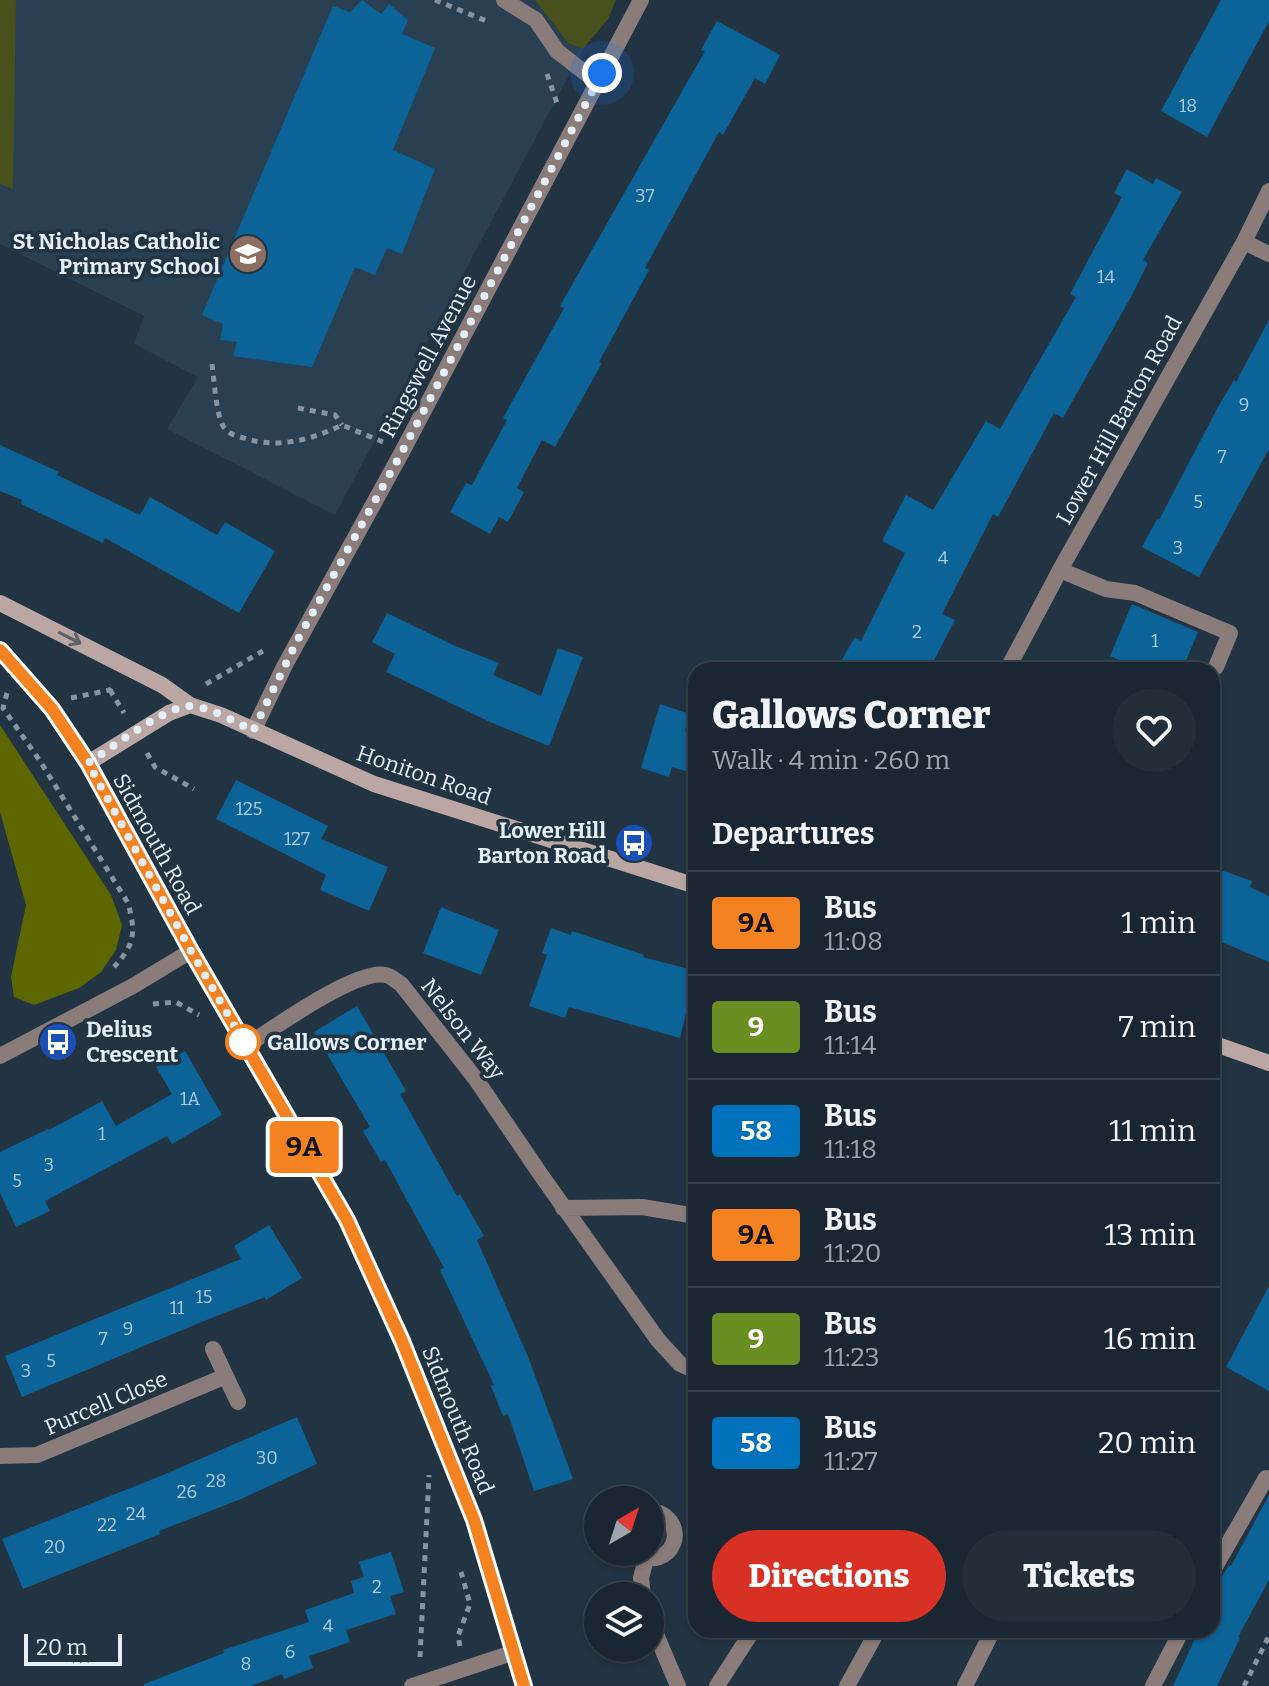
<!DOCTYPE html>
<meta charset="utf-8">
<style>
:root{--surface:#1a2631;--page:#232e39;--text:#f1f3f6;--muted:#9fa5ab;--line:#38434d;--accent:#d93025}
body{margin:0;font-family:Bitter,serif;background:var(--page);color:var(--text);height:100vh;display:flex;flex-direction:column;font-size:30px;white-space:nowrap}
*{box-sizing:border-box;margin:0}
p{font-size:26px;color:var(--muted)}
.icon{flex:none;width:44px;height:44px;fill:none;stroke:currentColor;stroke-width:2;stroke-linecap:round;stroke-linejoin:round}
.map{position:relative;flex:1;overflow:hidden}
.side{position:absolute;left:688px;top:662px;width:532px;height:976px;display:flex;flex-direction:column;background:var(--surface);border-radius:24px;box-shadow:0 2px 6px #0004,0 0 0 2px var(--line)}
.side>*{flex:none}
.badge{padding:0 16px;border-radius:6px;font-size:28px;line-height:52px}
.needle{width:52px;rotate:39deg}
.buttons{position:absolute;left:584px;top:1486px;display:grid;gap:16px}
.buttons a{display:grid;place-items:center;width:80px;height:80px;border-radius:50%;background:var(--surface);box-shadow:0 2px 6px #0004,0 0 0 2px var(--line);font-size:40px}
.scale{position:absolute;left:24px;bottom:20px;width:98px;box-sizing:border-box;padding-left:8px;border:4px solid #e4eff8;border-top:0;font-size:22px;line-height:28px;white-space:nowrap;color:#e4eff8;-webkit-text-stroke:6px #223341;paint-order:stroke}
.you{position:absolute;width:40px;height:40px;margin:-20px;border:6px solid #fff;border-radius:50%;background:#1a73e8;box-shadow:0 0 0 12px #1a73e833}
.map>.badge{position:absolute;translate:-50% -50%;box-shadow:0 0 0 4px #fff}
h2{padding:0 24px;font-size:30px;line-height:72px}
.round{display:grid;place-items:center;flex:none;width:84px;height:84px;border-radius:42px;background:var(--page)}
.summary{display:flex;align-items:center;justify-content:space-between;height:136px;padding:0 24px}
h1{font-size:38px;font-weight:800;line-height:60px}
.action{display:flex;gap:16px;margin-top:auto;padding:16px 24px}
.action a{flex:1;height:92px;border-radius:48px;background:var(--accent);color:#fff;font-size:32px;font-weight:800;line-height:92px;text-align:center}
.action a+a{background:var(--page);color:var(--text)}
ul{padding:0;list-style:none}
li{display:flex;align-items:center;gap:24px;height:104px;padding:0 24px;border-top:2px solid var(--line)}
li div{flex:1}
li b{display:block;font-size:30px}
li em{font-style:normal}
li .badge{min-width:88px;font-weight:700;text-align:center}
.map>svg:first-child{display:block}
</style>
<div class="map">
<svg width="1269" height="1686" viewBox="0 0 1269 1686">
<rect width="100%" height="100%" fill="#223341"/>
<path fill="#294052" d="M 0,0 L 535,0 L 568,43 L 583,49 L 335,515 L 167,429 L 198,377 L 134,344 L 144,316 L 0,244 Z"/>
<path fill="#48501c" d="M 0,0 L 16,0 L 13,189 L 0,184 Z
M 535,0 L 616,0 L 608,19 L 583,49 L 568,43 Z"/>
<path fill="#5c6700" d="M 0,725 L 111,895 L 122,925 L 116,950 L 101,972 L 79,988 L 34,1005 L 14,997 L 11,977 L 26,905 L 0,812 Z"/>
<path fill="#0c6398" d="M 362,0 L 381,14 L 389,4 L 408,20 L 402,34 L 435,48 L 393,150 L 435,169 L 402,254 L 387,248 L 375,275 L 355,267 L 312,367 L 233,356 L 237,342 L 220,340 L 223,324 L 202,315 L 333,6 L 350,12 Z
M 1221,0 L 1269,0 L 1269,21 L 1207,137 L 1161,111 Z
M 717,21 L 780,55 L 765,84 L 755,78 L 723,135 L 719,132 L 645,268 L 649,270 L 599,362 L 602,363 L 555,447 L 542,440 L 517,488 L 524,492 L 508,522 L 499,517 L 490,534 L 450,512 L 466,483 L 472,485 L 507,420 L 503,418 L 564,308 L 560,306 L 705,51 L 701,50 Z
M 1127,169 L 1153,184 L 1156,178 L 1182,192 L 1143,260 L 1148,263 L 1132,295 L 1063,418 L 1054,413 L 998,517 L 993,514 L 942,614 L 955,620 L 929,670 L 836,670 L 855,637 L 861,641 L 905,553 L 882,541 L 906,495 L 933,510 L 986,421 L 1000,429 L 1076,297 L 1070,294 L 1122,197 L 1114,193 Z
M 1269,320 L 1269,449 L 1199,577 L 1142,547 L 1157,519 L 1159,520 L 1218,407 L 1234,380 L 1236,382 Z
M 0,445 L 59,472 L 57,475 L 140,515 L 150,497 L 217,535 L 225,522 L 275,551 L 239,613 L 105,538 L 103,543 L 21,504 L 22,500 L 0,491 Z
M 1132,604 L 1198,632 L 1182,670 L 1143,670 L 1110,656 Z
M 387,613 L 453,645 L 499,663 L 493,675 L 541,696 L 558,648 L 583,657 L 549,746 L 490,722 L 386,672 L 395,654 L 372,642 Z
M 660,704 L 690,714 L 685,731 L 696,734 L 696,774 L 672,767 L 669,777 L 641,768 Z
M 236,780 L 328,826 L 321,839 L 388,867 L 369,911 L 320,890 L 326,875 L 216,819 Z
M 1212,867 L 1252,881 L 1250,887 L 1269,896 L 1269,962 L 1212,938 Z
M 441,907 L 499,930 L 481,975 L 423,953 Z
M 551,928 L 571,935 L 572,931 L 644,955 L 643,957 L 696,971 L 680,1038 L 569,1007 L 565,1018 L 529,1006 L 547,955 L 542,953 Z
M 357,1006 L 406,1091 L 400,1094 L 457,1196 L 460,1194 L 484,1236 L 477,1240 L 529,1359 L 573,1479 L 534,1491 L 508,1414 L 503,1416 L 491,1386 L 494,1385 L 440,1270 L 444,1268 L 385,1160 L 381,1162 L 363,1131 L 370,1127 L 314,1032 Z
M 185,1051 L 222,1115 L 172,1144 L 167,1136 L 45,1201 L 50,1211 L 16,1227 L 0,1193 L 0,1152 L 48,1129 L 49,1130 L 102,1101 L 116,1126 L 172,1094 L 156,1067 Z
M 269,1225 L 302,1278 L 266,1300 L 265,1297 L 199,1323 L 22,1397 L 5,1356 L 241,1259 L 234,1246 Z
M 1269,1286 L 1269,1391 L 1226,1367 Z
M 297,1417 L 317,1464 L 241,1499 L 159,1531 L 160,1534 L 23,1589 L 2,1539 L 163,1475 Z
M 1269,1495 L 1269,1580 L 1238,1637 L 1240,1638 L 1217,1686 L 1173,1686 L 1199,1630 L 1212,1630 L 1212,1586 L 1221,1578 L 1229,1565 L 1231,1566 Z
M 391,1552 L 404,1592 L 390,1596 L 396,1614 L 346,1630 L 350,1642 L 309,1656 L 313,1668 L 284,1679 L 282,1674 L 251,1686 L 144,1686 L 144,1684 L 224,1653 L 223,1650 L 309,1622 L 305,1610 L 354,1593 L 351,1581 L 364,1577 L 359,1562 Z"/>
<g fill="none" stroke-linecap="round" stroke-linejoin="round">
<path stroke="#8694a0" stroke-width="5" stroke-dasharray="6 6" stroke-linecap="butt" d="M 435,0 L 489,22
M 547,74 L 558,106
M 212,364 C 214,379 216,413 223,426 C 228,434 236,436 244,438 C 277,449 311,440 342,425 L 383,442
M 298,408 L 335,415 L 342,425
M 206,684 L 263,651
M 110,690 L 124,713
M 7,693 L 3,708 L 40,761 L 128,903 C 136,933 135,944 114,967
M 71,698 L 110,690 L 113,685
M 147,753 L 155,767 L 194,789
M 153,1004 L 176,1002 L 199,1015
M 460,1646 L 458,1636 L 470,1604 L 461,1572
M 420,1657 L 429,1475
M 1244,1686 L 1269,1636"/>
<path stroke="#897c7b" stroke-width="16" d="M 504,0 L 536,20 L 557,51 L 597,82
M 1060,570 L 1106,589 L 1135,593 L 1230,633 L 1216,667"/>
<path stroke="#897c7b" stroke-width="16" d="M 1244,242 L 1269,254
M 1007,670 L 1060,570 L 1244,242 L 1269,191
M 253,731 L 285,665 L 402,452 L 641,0
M 246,1046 C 272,1029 356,969 385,975 C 390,975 396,981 401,984 L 475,1078 L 541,1175 L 658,1340 L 680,1364 L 696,1371
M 0,1056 L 133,986 L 191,951
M 563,1208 L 642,1207 L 696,1216
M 213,1349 L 238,1402
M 0,1456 L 37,1455 L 226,1376
M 633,1552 C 672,1577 695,1519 650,1510
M 1212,1572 L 1266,1478
M 643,1596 L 641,1578 L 646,1559
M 650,1620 L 678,1686
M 412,1686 L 515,1652
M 717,1686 L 753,1630
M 847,1686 L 878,1630
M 965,1686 L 993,1630
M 1153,1686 L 1182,1630"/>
<path stroke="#baa7a4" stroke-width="16" d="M 0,603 L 162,685 L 190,705 L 221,715 L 374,784 L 696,886
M 0,650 L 52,709 L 88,763 L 191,951 L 347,1220 L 402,1341 L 474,1520 L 524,1686
M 88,763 L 169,713 L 190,705
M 1212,1043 L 1269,1063"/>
</g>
<defs><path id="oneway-shaft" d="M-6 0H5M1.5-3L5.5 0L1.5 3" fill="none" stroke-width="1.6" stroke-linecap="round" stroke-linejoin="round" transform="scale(2)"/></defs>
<use stroke="#5f6169" href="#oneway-shaft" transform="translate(70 638) rotate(27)"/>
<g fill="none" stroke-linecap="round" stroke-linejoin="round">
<g stroke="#fff" stroke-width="18">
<path id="line" d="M 0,650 L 52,709 L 88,763 L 191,951 L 347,1220 L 402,1341 L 474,1520 L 524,1686"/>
</g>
<use href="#line" stroke="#f58220" stroke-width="12"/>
<path stroke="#e4eff8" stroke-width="8" stroke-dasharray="0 14.4" d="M 243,1042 L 246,1046 L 191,951 L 88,763 C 113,747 160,710 188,706 C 204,704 238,723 253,731 L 297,641 L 402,452 L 602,73"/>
</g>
<defs>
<g id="school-disc" transform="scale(2)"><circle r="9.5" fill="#8d6e63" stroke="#223341"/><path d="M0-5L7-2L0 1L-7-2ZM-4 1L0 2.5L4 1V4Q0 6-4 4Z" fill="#fff"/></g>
<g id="bus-disc" transform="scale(2)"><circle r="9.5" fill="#1a4fb4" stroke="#223341"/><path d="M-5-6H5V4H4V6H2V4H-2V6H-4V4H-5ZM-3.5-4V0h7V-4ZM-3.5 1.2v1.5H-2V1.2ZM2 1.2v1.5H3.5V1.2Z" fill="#fff"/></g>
</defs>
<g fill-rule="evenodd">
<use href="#school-disc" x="248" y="254"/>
<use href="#bus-disc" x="634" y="843"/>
<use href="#bus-disc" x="58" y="1042"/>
</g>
<circle fill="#fff" stroke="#f58220" stroke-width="4" cx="243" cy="1042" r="16"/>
<g text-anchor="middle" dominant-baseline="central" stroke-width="7" stroke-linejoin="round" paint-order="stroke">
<g font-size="18" fill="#aecce0">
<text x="1188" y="106">18</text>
<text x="645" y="196">37</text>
<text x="1106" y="277">14</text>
<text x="1244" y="405">9</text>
<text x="1222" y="457">7</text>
<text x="1198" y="502">5</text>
<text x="1178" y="548">3</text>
<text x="943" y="558">4</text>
<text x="917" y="632">2</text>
<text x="1155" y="641">1</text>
<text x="249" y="809">125</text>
<text x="297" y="839">127</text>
<text x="190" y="1099">1A</text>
<text x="102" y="1134">1</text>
<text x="49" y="1165">3</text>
<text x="17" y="1181">5</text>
<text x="204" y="1297">15</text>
<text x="177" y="1308">11</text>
<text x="128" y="1329">9</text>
<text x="103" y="1339">7</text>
<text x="51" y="1361">5</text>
<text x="26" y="1371">3</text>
<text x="267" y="1458">30</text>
<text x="216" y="1481">28</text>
<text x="187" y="1492">26</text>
<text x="136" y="1514">24</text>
<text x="107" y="1525">22</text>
<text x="55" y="1547">20</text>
<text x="377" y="1587">2</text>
<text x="328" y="1626">4</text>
<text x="290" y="1652">6</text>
<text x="246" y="1664">8</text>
</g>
<g font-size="22" font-weight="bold" fill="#e4eff8" stroke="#223341" text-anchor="end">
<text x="220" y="241">St Nicholas Catholic<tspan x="220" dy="25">Primary School</tspan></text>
<text x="606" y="830">Lower Hill<tspan x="606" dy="25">Barton Road</tspan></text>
<text x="86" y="1029" text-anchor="start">Delius<tspan x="86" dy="25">Crescent</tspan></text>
</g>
<g font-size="22" fill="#e4eff8" stroke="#223341">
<text transform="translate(428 356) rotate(-62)">Ringswell Avenue</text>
<text transform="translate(1119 420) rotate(-61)">Lower Hill Barton Road</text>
<text transform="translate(424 775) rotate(19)">Honiton Road</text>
<text transform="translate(157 844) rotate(61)">Sidmouth Road</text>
<text transform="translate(463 1029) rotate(52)">Nelson Way</text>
<text transform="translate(106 1403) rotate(-23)">Purcell Close</text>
<text transform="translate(458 1420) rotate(68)">Sidmouth Road</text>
</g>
<g font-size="22" font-weight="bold" fill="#e4eff8" stroke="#223341" text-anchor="start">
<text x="267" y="1042">Gallows Corner</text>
</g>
</g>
</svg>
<div class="buttons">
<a><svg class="needle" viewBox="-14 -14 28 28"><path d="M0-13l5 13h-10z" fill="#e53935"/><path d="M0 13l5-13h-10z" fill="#9fa5ab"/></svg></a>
<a><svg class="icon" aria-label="layers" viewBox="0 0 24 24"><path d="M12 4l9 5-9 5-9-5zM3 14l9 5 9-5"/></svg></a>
</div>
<div class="scale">20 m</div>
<div class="you" style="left:602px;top:73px"></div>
<b class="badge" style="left:304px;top:1147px;background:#f58220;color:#111">9A</b>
<section class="side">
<div class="summary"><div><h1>Gallows Corner</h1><p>Walk · 4 min · 260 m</p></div><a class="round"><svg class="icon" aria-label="heart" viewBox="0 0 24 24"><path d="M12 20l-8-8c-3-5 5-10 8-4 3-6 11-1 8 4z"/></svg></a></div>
<h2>Departures</h2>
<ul>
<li><span class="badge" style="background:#f58220;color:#111">9A</span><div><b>Bus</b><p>11:08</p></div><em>1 min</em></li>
<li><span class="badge" style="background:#6b8e23;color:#fff">9</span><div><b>Bus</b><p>11:14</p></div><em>7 min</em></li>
<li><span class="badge" style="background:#0072bc;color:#fff">58</span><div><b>Bus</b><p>11:18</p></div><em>11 min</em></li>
<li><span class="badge" style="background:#f58220;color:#111">9A</span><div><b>Bus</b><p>11:20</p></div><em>13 min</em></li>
<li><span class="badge" style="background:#6b8e23;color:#fff">9</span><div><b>Bus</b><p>11:23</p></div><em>16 min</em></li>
<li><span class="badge" style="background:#0072bc;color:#fff">58</span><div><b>Bus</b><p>11:27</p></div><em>20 min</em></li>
</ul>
<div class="action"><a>Directions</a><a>Tickets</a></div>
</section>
</div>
